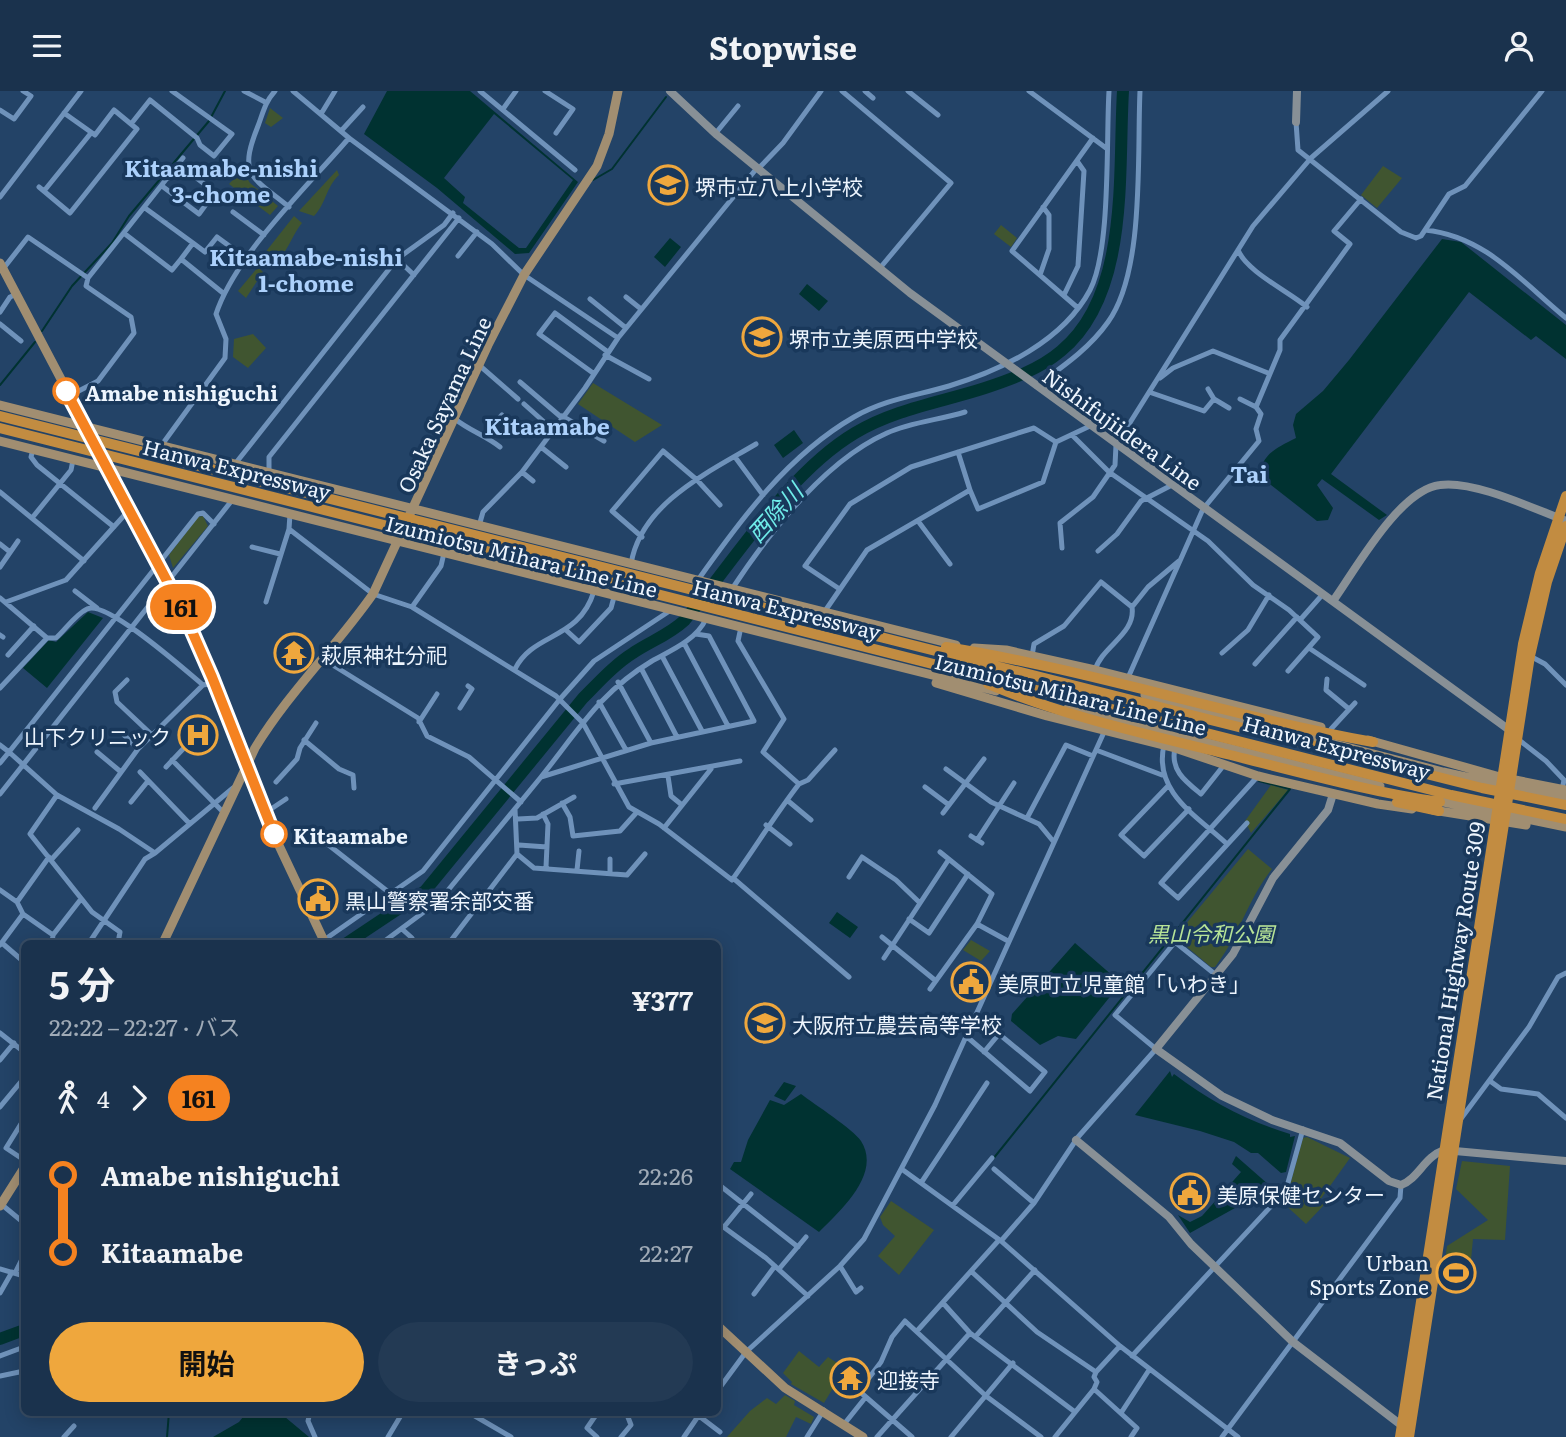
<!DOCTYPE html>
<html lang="ja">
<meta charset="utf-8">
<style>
:root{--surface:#1a324d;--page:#233a54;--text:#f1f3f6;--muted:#9faab6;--line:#384d65;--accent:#efa73d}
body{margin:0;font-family:Literata,"Noto Sans JP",serif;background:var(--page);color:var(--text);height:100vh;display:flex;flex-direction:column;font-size:26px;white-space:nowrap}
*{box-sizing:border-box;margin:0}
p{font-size:23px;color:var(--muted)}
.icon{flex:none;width:38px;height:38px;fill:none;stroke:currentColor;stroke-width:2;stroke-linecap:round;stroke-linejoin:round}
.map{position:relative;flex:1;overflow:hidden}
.details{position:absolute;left:21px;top:849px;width:700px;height:476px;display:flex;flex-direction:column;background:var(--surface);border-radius:10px;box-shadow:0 4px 18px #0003,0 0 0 2px var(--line)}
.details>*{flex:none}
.badge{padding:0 14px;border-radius:23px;font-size:24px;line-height:46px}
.map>.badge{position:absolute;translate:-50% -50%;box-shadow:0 0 0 4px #fff}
.legs{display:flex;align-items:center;gap:10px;height:77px;padding:0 28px;font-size:23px}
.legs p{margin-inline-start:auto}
.summary{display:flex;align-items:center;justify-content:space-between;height:119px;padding:0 28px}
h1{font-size:38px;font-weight:700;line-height:52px}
.primary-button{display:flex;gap:14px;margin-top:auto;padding:14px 28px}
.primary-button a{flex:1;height:80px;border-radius:42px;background:var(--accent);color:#111;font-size:28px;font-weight:700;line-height:80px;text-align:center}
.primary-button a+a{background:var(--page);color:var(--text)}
ul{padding:0 28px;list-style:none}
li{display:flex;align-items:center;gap:24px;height:77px;font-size:26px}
li i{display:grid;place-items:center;width:10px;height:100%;margin:0 9px;background:currentColor}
li i::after{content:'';width:18px;height:18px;margin:-9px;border:5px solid;border-radius:50%;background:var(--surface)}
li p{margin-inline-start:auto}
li:first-child i{background:linear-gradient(#0000 50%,currentColor 0)}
li:last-child i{background:linear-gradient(currentColor 50%,#0000 0)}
header{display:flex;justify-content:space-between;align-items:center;height:91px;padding:0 28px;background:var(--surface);font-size:32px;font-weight:700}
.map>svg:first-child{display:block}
</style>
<header><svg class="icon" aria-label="menu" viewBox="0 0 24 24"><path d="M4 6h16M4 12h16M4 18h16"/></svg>Stopwise<svg class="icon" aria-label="person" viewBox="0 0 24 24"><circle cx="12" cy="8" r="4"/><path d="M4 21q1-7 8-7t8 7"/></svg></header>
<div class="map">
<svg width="1566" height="1346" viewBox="0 0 1566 1346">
<rect width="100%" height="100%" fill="#234367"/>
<path fill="#405530" d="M 270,17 L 283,27 L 271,36 L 265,32 Z
M 1383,75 L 1402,87 L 1377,117 L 1361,104 Z
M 242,79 L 250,92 L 278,115 L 270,124 L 229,93 Z
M 337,79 L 339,84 C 326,96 326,113 314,125 L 299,120 Z
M 294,125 L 302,132 C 290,146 283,176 266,174 L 260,168 Z
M 1001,134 L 1017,147 L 1011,156 L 994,143 Z
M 258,176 L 263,181 L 246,207 L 238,200 Z
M 253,243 L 266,257 L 248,277 L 233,266 L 234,248 Z
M 593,292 L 662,334 L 635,351 L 578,313 Z
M 203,425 L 208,435 L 173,477 L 169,464 L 198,426 Z
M 1271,694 L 1288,699 L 1251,742 L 1245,730 Z
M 1248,758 L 1272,778 C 1248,808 1239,845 1215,876 L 1211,876 L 1175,846 Z
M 971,849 L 990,860 L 981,870 L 963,859 Z
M 1307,1046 L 1350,1067 L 1320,1109 L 1324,1114 L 1306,1133 L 1280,1109 L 1289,1098 L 1303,1047 Z
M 1462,1070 L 1510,1075 L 1505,1149 L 1473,1148 L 1469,1190 L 1442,1191 L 1447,1155 L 1488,1129 L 1456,1098 Z
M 891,1110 L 934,1139 L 899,1184 L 878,1165 L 895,1145 L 883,1134 L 880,1126 Z
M 799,1260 L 819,1276 L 828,1266 L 845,1277 L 824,1312 L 791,1293 L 792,1291 L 783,1282 Z
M 785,1304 L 795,1310 L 794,1314 L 814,1326 L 811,1333 L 796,1326 L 786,1346 L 727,1346 L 750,1320 L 767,1307 L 776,1313 Z"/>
<path fill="#003231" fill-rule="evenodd" d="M 387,0 L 470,0 L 578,91 L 529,162 L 515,163 L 437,97 L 364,43 ZM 494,23 L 573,89 L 526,157 L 519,157 L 463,112 L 465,106 L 444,87 Z
M 670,147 L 681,156 L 665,176 L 654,166 Z
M 1442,148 L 1461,151 L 1566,234 L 1566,268 L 1536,245 L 1531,249 L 1469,201 L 1331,383 L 1387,424 L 1379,429 L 1322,388 L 1317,394 L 1333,417 L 1328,429 L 1317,430 L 1271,394 L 1258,389 C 1262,363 1274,358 1296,347 L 1293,334 L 1296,323 L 1323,300 L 1349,269 Z
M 807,193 L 828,210 L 819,220 L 799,203 Z
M 794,339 L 803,352 L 783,367 L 774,354 Z
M 88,521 L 103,527 L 47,597 L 23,577 L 49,549 L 56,551 Z
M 837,821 L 858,836 L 850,847 L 829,832 Z
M 1075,852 L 1121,892 L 1076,948 L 1058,945 L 1040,954 L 1011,930 L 1012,923 Z
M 1170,980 L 1172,986 L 1174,983 C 1210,1010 1247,1030 1290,1043 L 1290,1046 L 1295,1045 L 1286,1081 L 1281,1082 L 1258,1062 L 1251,1062 L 1234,1051 L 1200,1040 L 1135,1024 Z
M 784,991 L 796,995 L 785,1010 L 774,1005 Z
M 801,1003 C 814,1013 853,1038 861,1050 C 882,1083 840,1120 819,1141 L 730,1078 L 734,1071 L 741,1071 L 748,1049 L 770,1009 L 784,1014 Z
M 1236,1065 L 1269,1094 L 1270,1102 L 1265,1108 L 1253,1107 L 1190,1142 L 1178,1124 L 1190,1131 L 1202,1125 L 1241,1081 L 1232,1073 Z
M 247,1321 L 279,1321 L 309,1346 L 213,1346 L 239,1331 Z"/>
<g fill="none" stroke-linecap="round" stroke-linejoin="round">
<path stroke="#003231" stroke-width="2" d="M 593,89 L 612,78 L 666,6
M 42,240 L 72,195 L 112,152 L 129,125 L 209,30 L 225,0
M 0,294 L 35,251
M 993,1068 L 1290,698 L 1259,690
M 167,1346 L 169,1321"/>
<path stroke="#003231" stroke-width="12" d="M 347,852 L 425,800 L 583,607 C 599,591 614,574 633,562 C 651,550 669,544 685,529 C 735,469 788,382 855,342 C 895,318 942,311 985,297 C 1012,288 1040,278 1061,260 C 1130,203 1118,82 1123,0
M 0,1248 L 24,1239"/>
<path stroke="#6f92ba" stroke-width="5" d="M 244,0 L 265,11
M 275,0 C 265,11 263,22 258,35 C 238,85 251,85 289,116
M 293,0 L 349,47 L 492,153 L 524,184 L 618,247
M 480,0 L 575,79
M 545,0 L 573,18 L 556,42
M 842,0 L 951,92 L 880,177
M 865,0 L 873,7
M 908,0 L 938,24
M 1029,0 L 1106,57
M 503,18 L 516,0
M 0,19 L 14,28 L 31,5 L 23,0
M 321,23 L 335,0
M 1296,31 L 1298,59 L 1401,141 L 1416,147 L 1421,145 L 1449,103 L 1465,95 L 1542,0
M 131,33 L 150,9 L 197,47 L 200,54 L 214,65 L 232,43 L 172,0
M 341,40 L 363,16
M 715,43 L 738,15
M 146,72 L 168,87
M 758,78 L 783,52 L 821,0
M 162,95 L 199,123 L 215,101 L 178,73
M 39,96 L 70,122 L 137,38 L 114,19 L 95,44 L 64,22
M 44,100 L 91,42
M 0,106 L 81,0
M 145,117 L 193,152 L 181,168 L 223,202
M 233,121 L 264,144
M 1425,139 C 1485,145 1521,190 1566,227
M 125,143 L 172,179 L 181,168
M 193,152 L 205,161 L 217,146 L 247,168
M 1238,159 C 1247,181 1288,200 1307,216
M 458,165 L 477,141
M 397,168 L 414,184
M 3,178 L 28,146 L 88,187
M 1040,184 L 1049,158 L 1049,124 L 1043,116
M 1064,204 L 1078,175 L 1084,80 L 1077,70
M 626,206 L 641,218
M 590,208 L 626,237
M 1078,217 L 1012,160 L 1093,47
M 0,221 L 10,206 L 17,203
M 0,233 L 21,250
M 605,264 L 649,288
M 479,274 L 518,308
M 593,282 L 539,243 L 555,222 L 608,261
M 1160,287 L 1173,277 L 1213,260 L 1268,282
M 520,291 L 561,326
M 1036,295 C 1062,276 1089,258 1108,231 C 1145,180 1137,63 1140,0
M 1149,301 L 1204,320 L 1214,308 L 1208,298
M 69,305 L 98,290 L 134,242 L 131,226 L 86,195 L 88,187 L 183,67
M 1214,308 L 1229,317
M 1240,308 L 1256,316
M 524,313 L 552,338
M 562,325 L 604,350
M 455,328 C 470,340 485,344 500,356
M 484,344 L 502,324
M 1072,344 L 1109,381 L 1208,450 L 1253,494 L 1289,519 L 1318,546 L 1288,580
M 161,355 L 225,267 L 226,248 L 216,223 C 236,163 307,96 349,47
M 541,356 L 566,376
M 33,358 L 31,366 L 37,374 L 114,436
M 958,361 L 970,399
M 735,366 L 763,404
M 235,373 L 397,168 L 444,134 L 453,122
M 269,381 L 269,366 L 459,127
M 522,381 L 533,390
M 0,401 L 84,470
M 290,423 L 289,438 L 373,503 L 412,516 L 556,605 L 583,632 L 629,716 L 659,733 L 732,789 C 755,757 775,724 799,693 L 763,661 L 784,628 L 738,550 L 741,536
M 32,427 L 71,379 L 73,369
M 918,430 L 950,473
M 479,435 L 483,421 L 522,381 L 585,297 L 618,247 L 757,77
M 642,446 L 612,420 L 663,360 L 697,389 L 720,414
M 0,453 L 10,461
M 252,456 L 280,463
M 1062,457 L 1060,432 L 1093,406 L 1115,374 L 1116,354 L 1253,135 L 1311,67 L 1388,0
M 1098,460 L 1117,443 L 1141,410 L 1172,394
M 631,473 C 641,412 709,381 756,353
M 0,476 L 18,450
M 698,489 C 741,428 788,364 854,326 C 886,308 915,305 949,295 C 1002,279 1063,250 1090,199 C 1111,159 1106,49 1109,0
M 838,497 L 805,475 L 850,413 L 911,376 L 1034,337 L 1056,351
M 732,498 C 769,442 824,370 887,342 C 911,331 939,329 965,321
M 75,500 L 97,517
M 0,507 L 47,547 L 56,547 C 65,539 76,523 87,518 C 106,508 186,580 203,594
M 6,511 L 66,489 L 129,419
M 266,511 L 289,438
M 412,516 L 441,475 L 444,462
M 825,520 L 867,459 L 970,399 L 978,418 L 1043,391 L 1056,351 L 1090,335
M 1300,529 L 1323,503
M 567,540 L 579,551 L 611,517 L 614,506
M 0,544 L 3,546
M 684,552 L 728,635
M 1309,557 L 1364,594
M 1222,562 L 1248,539 L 1269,504
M 8,564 L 34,535
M 662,565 L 702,640
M 1032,565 L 1034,553 L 1064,535 L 1101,491 L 1132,516 L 1148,496 L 1179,470
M 1530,565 L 1545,573 L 1566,594
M 323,568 L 418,627 L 427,645 L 469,666 L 521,711
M 1255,573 L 1297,526
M 641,577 L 677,646
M 515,578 C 533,541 579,550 594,500
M 1095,579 C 1102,555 1136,543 1132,516
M 1327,588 L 1326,599 L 1349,618
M 127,589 L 115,601 L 117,611 L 152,644
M 1127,589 L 1203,418 L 1259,350 L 1256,338 L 1261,323 L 1256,316 L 1280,259 L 1280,249 L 1350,153 L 1334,140 L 1361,108
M 618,591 L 651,652
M 0,597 L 47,547
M 599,611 L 626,659
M 460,617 L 472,598 L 468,595
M 419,631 L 437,603
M 1331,638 L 1355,612
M 120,640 L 138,658
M 304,649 L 339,678 L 353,684 L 354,697
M 1519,649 L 1546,670 L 1564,689 L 1562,699
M 0,654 L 9,661 L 0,672
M 1164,654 C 1153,701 1197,725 1227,753
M 1175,657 C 1170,679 1185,690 1201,703 L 1224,674
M 1096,659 L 1162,684
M 97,661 L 121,681
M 172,669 L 224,722
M 166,676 L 183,658
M 946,678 L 991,711 L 1039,733 L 1053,750
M 140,681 L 189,732
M 668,685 L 671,705 L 682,714
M 541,686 C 578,640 600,601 652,570 C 672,559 696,549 706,528
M 276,691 L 297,668 L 300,657 L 316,632
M 614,693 L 740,670
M 799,693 L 808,689 L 835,659
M 925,696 L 949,714
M 1167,696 L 1121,744 L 1144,765 L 1189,718
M 0,703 L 233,408
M 57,704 L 30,743 L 92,821 L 120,841 L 118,852
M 787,709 L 811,729
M 131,711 L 148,690
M 562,712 L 570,726 L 573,745 L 620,740 L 637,721
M 95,717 L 138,658 L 203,594 L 215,592
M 265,722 L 286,708
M 943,722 L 984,668
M 543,723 L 548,733 L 546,776
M 1027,727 L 1066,654 L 1093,665
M 518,728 L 537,727 L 574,706
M 1247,732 L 1178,807 L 1161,792 L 1258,685
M 766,734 L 790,753
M 664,737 L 711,678
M 971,745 L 982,752
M 977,749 L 1014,692
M 326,752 L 391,803
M 519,754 L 547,756
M 155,762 L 233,697
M 517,763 L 534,777 L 627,784 L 645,763
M 610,768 L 610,782
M 51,769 L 78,739
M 577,779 L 579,760
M 849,786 L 862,766 L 896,789 L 920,812
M 733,787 L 849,886
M 0,799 L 17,811 L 23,823 L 0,854
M 17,811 L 49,766
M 23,823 L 53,844 L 52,852
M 909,828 L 929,842 L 968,783
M 977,833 L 1008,850
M 402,838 L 412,847 L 408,852
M 53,844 L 81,808
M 882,846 L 936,890
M 324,849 L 423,780 L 560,608 L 594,570 L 671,519
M 2,852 L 24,871
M 89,852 L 145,768 L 155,762 L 119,738 L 57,704 L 9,661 L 198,423 L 203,422 L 214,433
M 382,852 L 440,809 L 541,686 L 651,652 L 754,630 L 709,545 L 696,543
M 449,852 L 517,763 L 515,718
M 884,867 L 949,768
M 930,898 L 977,833 L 992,803 L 940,761
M 0,942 L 24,961
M 966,945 L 1030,1000 L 1045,981 L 999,943 L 984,961
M 0,969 L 14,952
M 1490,990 L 1501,998 L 1538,1003 L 1566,1027
M 0,1016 L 24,987
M 24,1028 L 6,1057 L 24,1069
M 1460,1029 L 1529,936 L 1558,886 L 1566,882
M 994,1078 L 1034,1112
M 903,1079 L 1001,1150 L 1120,1255 L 1238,1346
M 921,1092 L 987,992
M 718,1093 L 798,1156
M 1,1113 L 24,1132
M 953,1114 L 992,1067
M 718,1132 L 766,1167 L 808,1205
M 724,1136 L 751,1103
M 1001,1150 L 1034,1112 L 1078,1046 L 1156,958 L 1115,924 L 1175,851 L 1216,884
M 840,1175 L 856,1201 L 861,1197
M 0,1178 L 24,1185
M 779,1178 L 806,1146
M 972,1181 L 1037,1241 L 1096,1281
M 15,1182 L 24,1164
M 0,1202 L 12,1181
M 754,1203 L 775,1175
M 943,1212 L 970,1242 L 1075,1321
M 917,1240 L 999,1149
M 976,1245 L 1035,1179
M 0,1265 L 24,1256
M 1132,1265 L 1286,1099 L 1303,1038
M 0,1285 L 24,1280
M 1094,1298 L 1137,1337 L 1131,1346
M 718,1299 L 746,1261 L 840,1175 L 864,1148 L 935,1014 L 1105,639
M 310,1321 L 308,1330 L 315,1346
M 468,1321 L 511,1346
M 1121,1322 L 1149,1279
M 699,1325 L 720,1341
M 845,1332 L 865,1307
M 64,1346 L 74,1335
M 388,1346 L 403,1321
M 597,1346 L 587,1337 L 598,1321
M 621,1346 L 631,1334 L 626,1321
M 684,1346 L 701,1321
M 807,1346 L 824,1319
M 877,1346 L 970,1242
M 912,1346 L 859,1300 L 881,1271 L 892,1246 L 905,1230 L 986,1305 L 1041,1346
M 951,1346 L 1013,1272
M 1055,1346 L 1094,1298 L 1097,1291 L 1094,1286 L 1096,1281 L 1120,1255
M 1222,1346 L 1400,1107 L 1401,1094"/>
<path stroke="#889096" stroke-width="8" d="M 670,0 L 717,44 L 910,202 L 1508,638
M 1296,31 L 1297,0
M 1333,510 C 1356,478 1399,399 1440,394 C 1473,389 1532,417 1564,429
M 1333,703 L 1328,719 L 1273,787 L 1233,863 L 1156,958 L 1222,1005 L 1272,1029 L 1340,1052 L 1389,1090 L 1401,1094 C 1419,1087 1424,1066 1444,1059 L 1566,1070
M 1076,1049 L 1169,1126 L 1191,1153 L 1293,1251 L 1405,1337"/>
<path stroke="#a18e71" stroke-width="9" d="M 0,172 L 184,522 L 212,586 L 274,744 L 325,852
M 0,314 L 956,554
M 0,350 L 996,600
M 974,557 L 1006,559 L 1095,579 L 1321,636
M 936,592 L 1047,625 L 1175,657 L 1258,685 L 1378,713 L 1412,718
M 1145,604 L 1443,681 L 1566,708
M 1068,617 L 1380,695
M 1368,649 L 1500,686 L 1566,699
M 1434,709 L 1566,736
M 1433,719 L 1526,734
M 163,852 L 255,657 C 289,601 336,556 373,503 L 488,254 L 524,184 L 597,75 L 609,43 L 618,0
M 0,1115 L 24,1077
M 718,1235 L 785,1297 L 863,1346"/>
<path stroke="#c28c41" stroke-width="10" d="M 0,325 L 1482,697 L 1566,714
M 0,337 L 1451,704 L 1566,728
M 946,556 C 1090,579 1229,625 1373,651
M 988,593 C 1061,624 1141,642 1218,661 C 1292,679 1365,700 1440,711
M 1397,711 L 1439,720
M 1400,1346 L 1523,553 L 1540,482 L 1566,405
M 1409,1346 L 1530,565 L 1547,491 L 1566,435"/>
</g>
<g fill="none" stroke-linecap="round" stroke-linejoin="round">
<g stroke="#fff" stroke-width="16">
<path id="line-1" d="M 66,300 L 184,522 L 212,586 L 274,743"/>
</g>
<use href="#line-1" stroke="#f58220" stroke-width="10"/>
</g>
<defs>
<g id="school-ring" transform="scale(2.0125)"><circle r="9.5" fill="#19385b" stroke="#efa73d" stroke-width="1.5"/><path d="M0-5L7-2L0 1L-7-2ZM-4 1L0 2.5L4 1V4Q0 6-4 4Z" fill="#efa73d"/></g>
<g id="temple-ring" transform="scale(2.0125)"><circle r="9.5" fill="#19385b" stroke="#efa73d" stroke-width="1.5"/><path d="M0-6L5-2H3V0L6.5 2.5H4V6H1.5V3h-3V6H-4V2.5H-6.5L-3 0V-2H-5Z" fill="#efa73d"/></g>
<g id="hospital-ring" transform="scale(2.0125)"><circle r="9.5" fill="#19385b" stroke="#efa73d" stroke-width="1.5"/><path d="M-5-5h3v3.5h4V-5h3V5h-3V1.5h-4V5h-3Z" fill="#efa73d"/></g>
<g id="civic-ring" transform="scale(2.0125)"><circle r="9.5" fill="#19385b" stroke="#efa73d" stroke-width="1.5"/><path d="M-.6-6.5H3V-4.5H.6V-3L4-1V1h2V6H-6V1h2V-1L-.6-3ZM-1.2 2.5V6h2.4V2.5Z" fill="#efa73d"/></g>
<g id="stadium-ring" transform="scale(2.0125)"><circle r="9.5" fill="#19385b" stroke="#efa73d" stroke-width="1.5"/><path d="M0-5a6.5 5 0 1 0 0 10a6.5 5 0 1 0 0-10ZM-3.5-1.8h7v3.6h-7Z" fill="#efa73d"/></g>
</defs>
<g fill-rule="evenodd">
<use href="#school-ring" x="668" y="94"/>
<use href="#school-ring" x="762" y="246"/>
<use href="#temple-ring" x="294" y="562"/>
<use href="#hospital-ring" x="198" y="644"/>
<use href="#civic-ring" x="318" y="808"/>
<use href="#civic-ring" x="971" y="891"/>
<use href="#school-ring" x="765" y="932"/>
<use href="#civic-ring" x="1190" y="1102"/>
<use href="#stadium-ring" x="1456" y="1182"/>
<use href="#temple-ring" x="850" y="1287"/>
</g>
<g fill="#fff" stroke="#f58220" stroke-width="3.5">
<circle cx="66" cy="300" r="12"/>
<circle cx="274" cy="743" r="12"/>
</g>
<g text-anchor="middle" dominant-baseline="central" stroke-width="7" stroke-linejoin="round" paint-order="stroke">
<g font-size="21" fill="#edf5fe" stroke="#19385b" text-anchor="start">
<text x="695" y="94">堺市立八上小学校</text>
<text x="789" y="246">堺市立美原西中学校</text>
<text x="321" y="562">萩原神社分祀</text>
<text x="171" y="644" text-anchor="end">山下クリニック</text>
<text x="345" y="808">黒山警察署余部交番</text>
<text x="998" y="891">美原町立児童館「いわき」</text>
<text x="792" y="932">大阪府立農芸高等学校</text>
<text x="1217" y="1102">美原保健センター</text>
<text x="1429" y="1170" text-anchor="end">Urban<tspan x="1429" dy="24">Sports Zone</tspan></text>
<text x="877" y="1287">迎接寺</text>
</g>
<g font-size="21" font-weight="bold" fill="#edf5fe" stroke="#19385b" text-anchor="start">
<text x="85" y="300">Amabe nishiguchi</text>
<text x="293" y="743">Kitaamabe</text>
</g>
<g font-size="21" fill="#edf5fe" stroke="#19385b">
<text transform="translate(443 313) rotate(-65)">Osaka Sayama Line</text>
<text transform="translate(1123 337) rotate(36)">Nishifujiidera Line</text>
<text transform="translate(237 377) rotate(14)">Hanwa Expressway</text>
<text transform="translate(522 464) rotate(14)">Izumiotsu Mihara Line Line</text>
<text transform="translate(787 517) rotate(14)">Hanwa Expressway</text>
<text transform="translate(1071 602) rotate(14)">Izumiotsu Mihara Line Line</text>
<text transform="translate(1337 655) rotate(15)">Hanwa Expressway</text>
<text transform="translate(1454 870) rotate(-81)">National Highway Route 309</text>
</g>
<g font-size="21" font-style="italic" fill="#b7e497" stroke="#19385b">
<text x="1211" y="841">黒山令和公園</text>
</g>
<g font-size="23" font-weight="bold" fill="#acd1fc" stroke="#19385b">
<text x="221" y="76">Kitaamabe-nishi<tspan x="221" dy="26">3-chome</tspan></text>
<text x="306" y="165">Kitaamabe-nishi<tspan x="306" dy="26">1-chome</tspan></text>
<text x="547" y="334">Kitaamabe</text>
<text x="1249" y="382">Tai</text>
</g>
<g font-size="23" font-style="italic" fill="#6fece9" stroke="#19385b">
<text transform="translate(774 421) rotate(-48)">西除川</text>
</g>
</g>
</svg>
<b class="badge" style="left:181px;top:516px;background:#f58220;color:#111">161</b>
<section class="details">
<div class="summary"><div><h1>5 分</h1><p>22:22 – 22:27 · バス</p></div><b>¥377</b></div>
<div class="legs"><svg class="icon" aria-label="walk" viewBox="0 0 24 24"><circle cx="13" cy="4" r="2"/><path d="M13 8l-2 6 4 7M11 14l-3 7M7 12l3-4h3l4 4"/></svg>4<svg class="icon" aria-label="forward" viewBox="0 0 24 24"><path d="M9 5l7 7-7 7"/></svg><b class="badge" style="background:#f58220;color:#111">161</b></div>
<ul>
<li><i style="color:#f58220"></i><b>Amabe nishiguchi</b><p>22:26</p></li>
<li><i style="color:#f58220"></i><b>Kitaamabe</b><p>22:27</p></li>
</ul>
<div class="primary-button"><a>開始</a><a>きっぷ</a></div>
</section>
</div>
